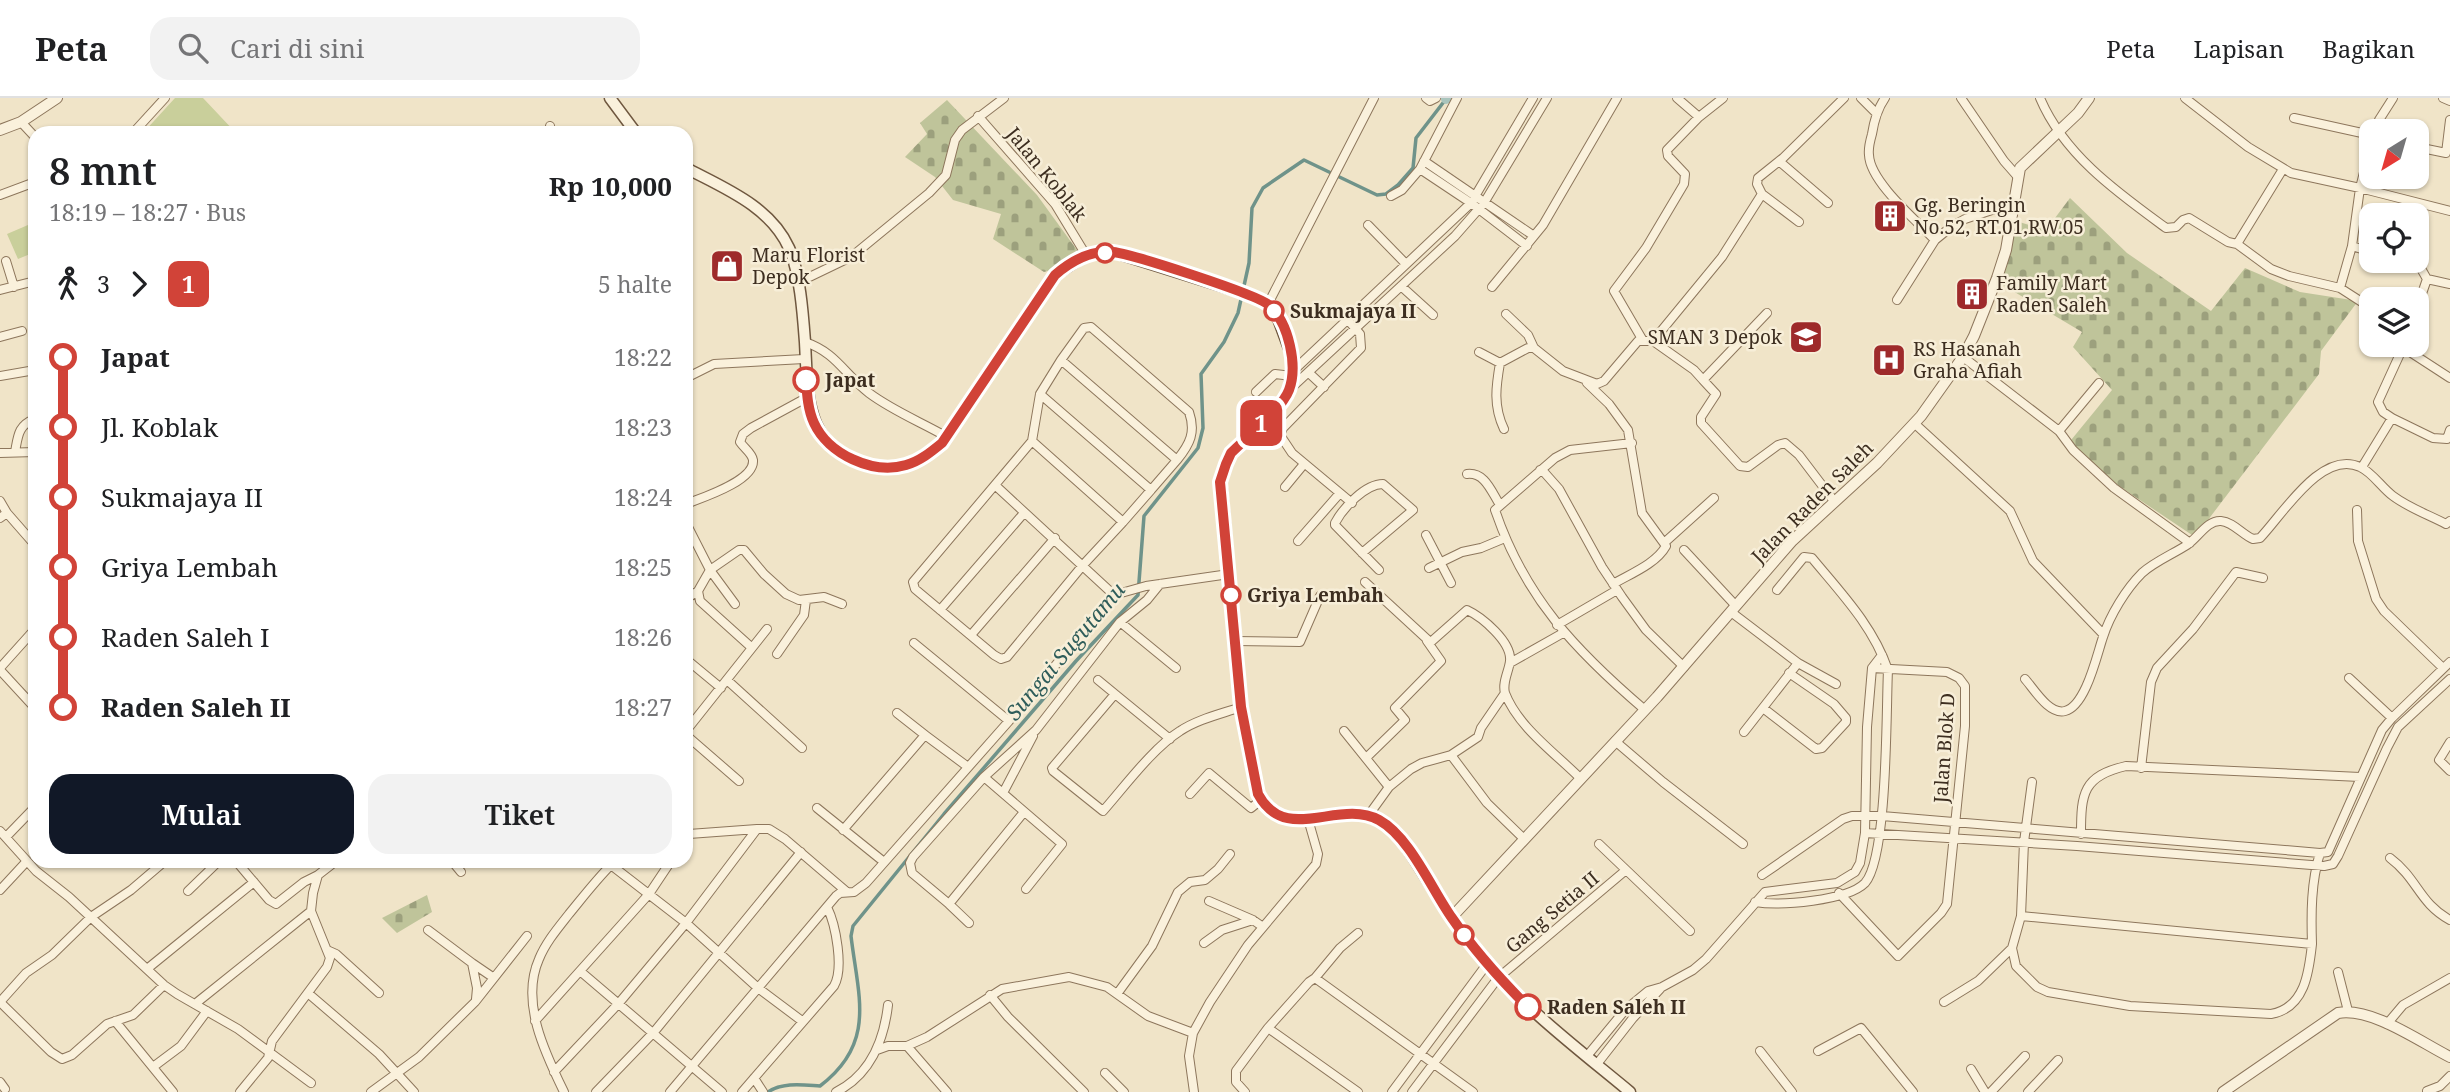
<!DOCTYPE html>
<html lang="id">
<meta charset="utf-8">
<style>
:root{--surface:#fff;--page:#f2f2f2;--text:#202124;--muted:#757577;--line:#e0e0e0;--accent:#111827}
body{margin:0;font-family:"Noto Serif",serif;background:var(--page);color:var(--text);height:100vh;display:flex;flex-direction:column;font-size:26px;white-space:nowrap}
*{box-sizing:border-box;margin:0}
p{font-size:23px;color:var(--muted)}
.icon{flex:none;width:38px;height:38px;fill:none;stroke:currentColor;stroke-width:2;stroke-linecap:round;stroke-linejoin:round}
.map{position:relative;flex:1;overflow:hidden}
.details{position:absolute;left:28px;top:28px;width:665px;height:742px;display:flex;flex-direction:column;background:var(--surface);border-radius:21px;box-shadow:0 2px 5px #0004}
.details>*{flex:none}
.badge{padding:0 14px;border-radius:10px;font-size:24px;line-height:46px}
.needle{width:46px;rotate:217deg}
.buttons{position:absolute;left:2359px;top:21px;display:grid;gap:14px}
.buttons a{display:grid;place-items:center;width:70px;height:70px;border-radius:14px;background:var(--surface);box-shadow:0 2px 5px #0004;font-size:35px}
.map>.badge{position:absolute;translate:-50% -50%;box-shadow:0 0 0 4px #fff}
.legs{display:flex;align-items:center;gap:10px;height:77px;padding:0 21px;font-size:23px}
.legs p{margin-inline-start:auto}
.head{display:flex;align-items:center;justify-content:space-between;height:119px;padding:0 21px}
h1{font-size:38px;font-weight:600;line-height:52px}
.primary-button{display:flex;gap:14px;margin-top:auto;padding:14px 21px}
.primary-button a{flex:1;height:80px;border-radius:21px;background:var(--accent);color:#fff;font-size:28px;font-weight:600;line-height:80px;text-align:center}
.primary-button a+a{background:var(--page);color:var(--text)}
ul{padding:0 21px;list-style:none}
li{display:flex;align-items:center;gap:24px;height:70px;font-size:26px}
li i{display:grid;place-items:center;width:10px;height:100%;margin:0 9px;background:currentColor}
li i::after{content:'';width:18px;height:18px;margin:-9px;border:5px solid;border-radius:50%;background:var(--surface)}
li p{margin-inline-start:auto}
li:first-child i{background:linear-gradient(#0000 50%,currentColor 0)}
li:last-child i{background:linear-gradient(currentColor 50%,#0000 0)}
header{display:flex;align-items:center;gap:42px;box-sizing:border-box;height:98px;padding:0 35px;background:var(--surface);border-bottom:2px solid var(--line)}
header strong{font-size:33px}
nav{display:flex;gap:38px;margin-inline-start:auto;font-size:24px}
.search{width:490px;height:63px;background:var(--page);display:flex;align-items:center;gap:18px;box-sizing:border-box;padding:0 24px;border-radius:21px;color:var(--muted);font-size:26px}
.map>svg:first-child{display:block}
</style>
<header>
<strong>Peta</strong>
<div class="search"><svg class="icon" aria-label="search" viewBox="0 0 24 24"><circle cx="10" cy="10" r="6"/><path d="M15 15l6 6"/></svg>Cari di sini</div>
<nav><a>Peta</a><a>Lapisan</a><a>Bagikan</a></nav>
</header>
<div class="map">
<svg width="2450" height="994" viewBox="0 0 2450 994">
<defs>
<pattern id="cemetery-stones" width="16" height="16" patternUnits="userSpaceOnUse" patternTransform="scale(1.75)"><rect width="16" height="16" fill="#bfc49a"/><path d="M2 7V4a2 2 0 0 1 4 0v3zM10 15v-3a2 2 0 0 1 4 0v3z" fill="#9ca07d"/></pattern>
</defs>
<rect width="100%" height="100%" fill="#f0e4c8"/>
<path fill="url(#cemetery-stones)" d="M 947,2 L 1037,97 L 1085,163 L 1044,174 L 993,141 L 1001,116 L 953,102 L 935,79 L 905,59 L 927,36 L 920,25 Z
M 2070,100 L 2127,155 L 2211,213 L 2245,170 L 2300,194 L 2358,203 L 2321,253 L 2319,276 L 2195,439 L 2107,380 L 2067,347 L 2112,292 L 2073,249 L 2082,234 L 2001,186 L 2016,123 L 2046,132 Z
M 427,797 L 432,814 L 397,835 L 382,820 Z"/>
<path fill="#c9cf9b" d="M 175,0 L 203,0 L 236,35 L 143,35 Z
M 35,124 L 35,154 L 18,161 L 7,136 Z"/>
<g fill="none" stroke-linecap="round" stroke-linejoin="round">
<path stroke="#6f938a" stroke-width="3.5" d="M 768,994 C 783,984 803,987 820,988 C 877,945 858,898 851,838 L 853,828 L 944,716 L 1076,563 L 1138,497 L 1144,418 L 1198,350 L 1203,330 L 1201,276 L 1224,244 L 1238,215 L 1249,165 L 1252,110 L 1263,90 L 1304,62 L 1377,97 L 1386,96 L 1398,87 L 1413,70 L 1416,40 L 1446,1"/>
<path stroke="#a9c4bc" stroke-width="10" d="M 1446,1 L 1447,0"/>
<g stroke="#8d765c" stroke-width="10">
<path id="minor" d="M 1426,0 L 1430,3 L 1436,0
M 1677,0 L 1699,19
M 1861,0 L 1877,16
M 1885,0 C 1878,10 1874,23 1872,36 C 1870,43 1868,50 1869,57 C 1870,84 1917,123 1935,142
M 1961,0 L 2004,63 L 2018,79
M 2040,0 C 2064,57 2118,95 2166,130 L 2176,129 L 2183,122 L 2189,120 L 2228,144 L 2237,146 L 2271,171 L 2289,178 L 2340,190 L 2371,210
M 2185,0 L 2248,49 L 2291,75 L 2360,90 L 2450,113
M 2443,0 L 2450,3
M 978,18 L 1055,106 L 1086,157
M 2294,20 L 2371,37
M 21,24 L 35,39
M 2375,33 L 2379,22 L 2393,0
M 133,35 L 165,0
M 549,35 L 550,28
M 2371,47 L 2360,90 L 2352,148 L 2371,154
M 2417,49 L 2446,55 L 2450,22
M 1424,63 L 1534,138
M 1779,63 L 1828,105
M 1420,71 L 1471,105 L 1527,148
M 1762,96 L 1799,124
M 0,97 L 35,84
M 1391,98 L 1402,92 L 1420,71 L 1457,0
M 1368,127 L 1405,165
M 2237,146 L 2283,71
M 6,163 L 14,189
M 2409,163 L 2419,167 L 2427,181 L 2417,210
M 2427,181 L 2450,186
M 797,185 L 851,159 L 929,95 L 946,77 L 955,42 L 962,32 L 1004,0
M 1401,188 L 1433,217
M 1492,189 L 1543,127 L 1617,0
M 2340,190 L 2352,148
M 0,192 L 35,183
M 1897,202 L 1935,142 L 1951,129 L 1965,121 L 1998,110 L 2014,109
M 1268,206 L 1374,0
M 1506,216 L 1528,237 L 1534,250
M 1347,221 L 1360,236 L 1361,250 L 1283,330 L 1280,337 L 1292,355 L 1352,405
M 0,239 L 22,233
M 1642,241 L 1614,193 L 1646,150 L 1684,86 L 1685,76 L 1668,58 L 1667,52 L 1699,19 L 1723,0
M 1653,243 L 1722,159 L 1762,96 L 1757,86 L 1758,80 L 1783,60 L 1844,0
M 805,244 C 837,255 844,276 869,295 C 893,313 921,324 947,339
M 2404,247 L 2410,254 L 2450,280
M 1479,254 L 1500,265 L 1528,250 L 1534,250 L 1563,273 L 1597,286 L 1604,283 L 1638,243 L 1653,243 L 1694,272 L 1703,282 L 1767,215
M 1963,259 L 2059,333 L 2073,352 L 2114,390 L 2190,445
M 1061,262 L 1177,362 L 1151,392
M 1500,265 C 1496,288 1493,308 1504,331
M 1293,273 L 1471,105 L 1533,0
M 1309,275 L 1324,289
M 0,278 L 35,272
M 686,280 L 714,266 L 804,261
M 1703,282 L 1716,296 L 1701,319 L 1701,325 L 1740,368 L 1748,369 L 1778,347 L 1785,345 L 1799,357 L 1834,403
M 1587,285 L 1609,306 L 1628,332 L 1642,415 L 1666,448 C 1656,466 1630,476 1613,486
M 1289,292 L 1455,138 L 1484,105 L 1547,0
M 1256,294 L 1275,276 L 1292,278
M 1040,296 L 1151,392 L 1123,424
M 2392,320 L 2433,340 L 2447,341 L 2450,332
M 1914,325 L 2010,413 L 2033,463 L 2103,536
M 2059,333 L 2099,285
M 1032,343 L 1123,424 L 1083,467 L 1007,559 L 1001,561 L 994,557 L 915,491 L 913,484 L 1032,343 L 1040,296 L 1061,262 L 1084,230 L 1091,229 L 1189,314 C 1196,334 1190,346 1177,362
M 1632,345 L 1570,352 L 1555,360 L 1495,412 C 1525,500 1576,553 1645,612
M 15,354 C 18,338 18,327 35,321
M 0,355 L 35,354
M 2362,369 L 2392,320 L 2383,314 L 2378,304 L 2404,247
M 1540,372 L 1543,373 L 1559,391 L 1602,469 L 1622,499 L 1646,532 L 1684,569
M 1467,376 C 1485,374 1491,393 1500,407
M 996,388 L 1114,497
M 1285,389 L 1304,366
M 0,403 L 7,415 L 0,420
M 686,406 C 701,400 755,383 753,362 C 752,355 744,350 740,344 L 743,336 L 751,330 L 808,299
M 2357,412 L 2358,443 L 2376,501 L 2384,513 L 2443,570
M 7,415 L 35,447
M 686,425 L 710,472 L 698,493 L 700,503 L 751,549
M 1426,437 L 1451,485
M 1298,443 L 1340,395
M 1664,445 L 1714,400
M 1684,452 L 1736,508
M 1362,455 L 1413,412 L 1383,386 C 1365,386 1343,410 1335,425 L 1335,427 L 1379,472
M 1429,470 L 1462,454 L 1481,450 L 1505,440
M 1365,484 L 1429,543 L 1432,543 L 1467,512 C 1482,519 1512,544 1510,563 C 1509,573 1502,584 1505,595 C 1518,629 1555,655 1580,680
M 686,501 L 698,493
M 735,506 L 710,472 L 739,452 L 744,452 L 764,476 L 786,496 L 799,502 L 824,499 L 842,506
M 940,512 L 1024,415
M 1731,514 L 1798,565 L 1836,586
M 1120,524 L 1147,502 L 1160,486
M 1557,527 L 1617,492
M 971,537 L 1055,440
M 1235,543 L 1300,544 L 1320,498
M 914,545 L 1009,623
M 777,556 L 804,517 L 806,502
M 686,561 L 721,590
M 1510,565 L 1563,535
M 0,570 L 35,531
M 0,572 L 35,610
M 2349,580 L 2392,620
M 2025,581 C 2034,591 2049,617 2065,613 C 2086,608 2097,556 2103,539 C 2110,517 2126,491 2142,475 C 2154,464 2173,456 2187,447 C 2198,440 2207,422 2221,423 C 2233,424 2243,437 2253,441 L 2260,440 C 2283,416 2322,351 2360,369 C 2372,374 2382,390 2393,398 C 2409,410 2429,417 2446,426 L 2450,423
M 727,582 L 802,650
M 1098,582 L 1115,596
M 1763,610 L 1816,651 L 1822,650 L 1846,624 L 1846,620 L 1834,606 L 1789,575
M 897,615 L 925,637
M 686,633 L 767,531
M 1344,633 L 1389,689
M 1744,634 L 1798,565
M 686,637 L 739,683
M 1170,641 L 1115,596 L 1052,670 L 1053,673 L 1103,713 C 1125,688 1153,650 1180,633 C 1198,621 1221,616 1241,609
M 1615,643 L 1663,684 L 1743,746
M 2450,644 L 2439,662 L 2450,673
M 1451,657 L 1487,705 L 1524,741
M 1366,660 L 1405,622 L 1395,610 L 1441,563 L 1427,543
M 2141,670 L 2151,584 L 2157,570 L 2193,531 L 2236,474 L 2263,480
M 984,679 L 1062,746 L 1026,791
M 2032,684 L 2024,744 L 2021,818 L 2012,850 L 2016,868 L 2037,889 L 2048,894 L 2130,908 L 2271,916 C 2305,910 2309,874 2312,846
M 1003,695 L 1033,638
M 1190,696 L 1209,675 L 1251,710 L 1261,702
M 817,710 L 884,764
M 1024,714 L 949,806 L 912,775 L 910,765 L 913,759 L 984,679 L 1036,632 L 1120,524 L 1176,570
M 1368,718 L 1389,689 L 1411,671 L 1422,665 L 1451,657 L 1478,639 L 1481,630 L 1505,595
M 843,732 L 925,637 L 968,669
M 0,733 L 36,773 L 69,799 L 164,887 L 177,896 L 238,931 L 311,985
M 1865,735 L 2077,748 L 2324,768 L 2333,766 L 2338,758 L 2387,650 L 2398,629 L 2450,581
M 2081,736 C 2081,695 2083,678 2126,668 L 2360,679
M 6,739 L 35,709
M 686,741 L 689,736 L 757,731
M 1599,746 L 1690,833
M 2390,760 C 2418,781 2419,805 2450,822
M 236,763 L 269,802 L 276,806 L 304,784 L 318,777
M 452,763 L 461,774
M 1762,777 L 1843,721 L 1852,718 L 1882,718 L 2320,755 L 2328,754 L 2382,632 L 2392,620 L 2450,564
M 0,792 L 27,763
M 188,793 L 219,763
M 1839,795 L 1898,858 L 1941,815 L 1947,806 L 1965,628 L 1965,588 L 1959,580 L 1947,574 L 1872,570
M 1209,803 L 1253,822 L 1263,829
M 1755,804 C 1780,808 1847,803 1865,785 C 1888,759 1886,612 1888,572 C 1873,528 1841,495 1812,460 L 1804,459 L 1777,492
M 949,806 L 969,825
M 2021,818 L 2312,846 C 2311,816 2311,784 2320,755
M 428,832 L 472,865 L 477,890 L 476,901
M 1204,845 L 1222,832 L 1253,822
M 327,852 L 336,856 L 379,895
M 472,865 L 494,880
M 147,871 L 254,784
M 580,873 L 722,994
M 2338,874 L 2348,913
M 1315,880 L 1340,850 L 1358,835
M 309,896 L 379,956 L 414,994
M 1117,896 L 1152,848 L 1178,794 L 1190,784 L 1205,782 L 1218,771 L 1230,756
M 990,897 L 1008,919 L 1084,994
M 0,904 L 26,875 L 52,857 L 91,819 L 131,792 L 165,763
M 0,904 L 51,954 L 62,961 L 72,957 L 107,926 L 133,917 L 164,887
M 1944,904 L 1978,883 L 2012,850
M 195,906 L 311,813
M 115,923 L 173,994
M 535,923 L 649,796 L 671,763
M 802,923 L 758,890 L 686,825 L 757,731 L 769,731 L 785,741 L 847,794
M 2387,926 L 2403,907 L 2450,880
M 907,948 L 947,994
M 877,952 L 888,948 L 907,948 L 927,939 L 1002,891 L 1069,879 L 1107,889 L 1148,918 L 1193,935
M 1760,953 L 1792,994
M 1818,953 L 1861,930 L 1913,994
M 1587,958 L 1625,912 L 1648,893 L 1662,889 L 1693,872 L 1706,861 L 1765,794 L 1837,785 L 1855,774 L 1860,765 L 1865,735 L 1867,629 L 1872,570 L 1882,557
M 1597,966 L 1633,920 L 1660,891
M 153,969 L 181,948 L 207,913
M 1971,971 L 1985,994
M 554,974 L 619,905 L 686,825 L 611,767 C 596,782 583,799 569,816 C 558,830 546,844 539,861 C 520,904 545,955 564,994
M 1105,975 L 1124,994
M 754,980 L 763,994
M 0,984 L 5,991
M 2427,993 L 2440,988 L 2450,978
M 240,994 L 268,960 L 272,943 L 327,869 L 330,860 L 311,813 L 313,795 L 318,777 L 336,763
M 371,994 L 419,959 L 475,904 L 527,838
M 596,994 L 654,934 L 801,754
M 670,994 L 836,798 L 840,795 L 854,794 L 866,785 L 1009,623 L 1114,497 L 1146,488 L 1229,476
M 742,994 L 834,888 C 844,871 836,827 827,809
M 836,994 C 870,977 884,942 888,907
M 1194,994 L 1189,958 L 1193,935 L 1210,904 L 1248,847 L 1316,766 L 1318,756 L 1308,721
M 1245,994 L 1236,984 L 1236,973 L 1268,930
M 1358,994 L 1268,930 L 1309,884 L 1315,880 L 1473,994
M 1392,994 L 1487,866
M 1412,994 L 1498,880 L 1626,772
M 1991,994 L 2025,958
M 2028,994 L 2058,962"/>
</g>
<g stroke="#8d765c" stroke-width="12">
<path id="tertiary" d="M 0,32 L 21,24 L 57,0
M 1451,820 L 1657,599 L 1792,443 L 1877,365 L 1921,318 L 1963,259 L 1974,238 L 1997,180 L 2006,152 L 2020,70 L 2078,15 L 2089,0
M 2223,994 L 2338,915 C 2372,909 2420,944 2450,959"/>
</g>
<g stroke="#6f573f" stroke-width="13">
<path id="secondary" d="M 610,0 L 636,35
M 686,70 C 724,90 770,108 789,150 C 800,174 803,217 805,244 C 808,298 804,351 870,367 C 898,374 921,364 942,345 L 1055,177 L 1086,157 L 1113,154 L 1250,197 L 1268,206 L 1276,215 L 1293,261 L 1289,292 L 1283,303 L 1231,355 L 1226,366 L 1221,384 L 1241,609 L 1258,696 C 1286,750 1343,697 1383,725 C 1402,738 1414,761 1426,780 C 1442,805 1458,830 1477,854 C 1521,908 1577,950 1630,994"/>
</g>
<use href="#minor" stroke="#faf1dc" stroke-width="8"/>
<use href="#tertiary" stroke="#faf1dc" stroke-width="10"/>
<use href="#secondary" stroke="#faf1dc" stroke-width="10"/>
</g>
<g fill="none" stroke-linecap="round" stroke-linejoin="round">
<g stroke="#fff" stroke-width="16">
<path id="line-1" d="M 806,282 C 807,297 808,312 814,325 C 828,356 873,377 906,367 C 920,363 931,354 942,345 L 1055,177 C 1071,163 1090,152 1113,154 C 1132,156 1256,196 1269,207 C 1289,225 1298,268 1289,292 C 1282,311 1246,340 1231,355 L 1226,366 L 1220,384 L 1241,609 L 1258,696 C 1286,748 1338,700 1379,722 C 1410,739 1432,792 1452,820 C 1474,852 1500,881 1528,909"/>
</g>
<use href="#line-1" stroke="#d14338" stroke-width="10"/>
</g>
<defs>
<g id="building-square" transform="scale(1.75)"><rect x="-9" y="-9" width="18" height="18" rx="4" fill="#9e2a2b" stroke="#f7eed8"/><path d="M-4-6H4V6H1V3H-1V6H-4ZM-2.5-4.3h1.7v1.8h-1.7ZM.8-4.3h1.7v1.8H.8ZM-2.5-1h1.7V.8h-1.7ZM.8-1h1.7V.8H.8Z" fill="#fff"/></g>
<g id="shop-square" transform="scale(1.75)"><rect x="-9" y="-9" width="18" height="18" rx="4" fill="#9e2a2b" stroke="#f7eed8"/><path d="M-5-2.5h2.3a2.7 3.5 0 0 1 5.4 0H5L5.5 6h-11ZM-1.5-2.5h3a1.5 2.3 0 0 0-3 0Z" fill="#fff"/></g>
<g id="school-square" transform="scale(1.75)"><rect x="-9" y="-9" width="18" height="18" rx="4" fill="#9e2a2b" stroke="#f7eed8"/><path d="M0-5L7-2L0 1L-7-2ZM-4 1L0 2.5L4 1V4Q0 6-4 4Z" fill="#fff"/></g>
<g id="hospital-square" transform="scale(1.75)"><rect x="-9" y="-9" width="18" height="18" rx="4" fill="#9e2a2b" stroke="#f7eed8"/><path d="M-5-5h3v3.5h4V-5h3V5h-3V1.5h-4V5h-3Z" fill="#fff"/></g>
</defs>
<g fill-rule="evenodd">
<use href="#building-square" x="1890" y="118"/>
<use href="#shop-square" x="727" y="168"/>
<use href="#building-square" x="1972" y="196"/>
<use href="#school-square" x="1806" y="239"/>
<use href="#hospital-square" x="1889" y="262"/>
</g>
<g fill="#fff" stroke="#d14338" stroke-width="3.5">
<circle cx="1105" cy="155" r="9"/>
<circle cx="1274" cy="213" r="9"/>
<circle cx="806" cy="282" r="12"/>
<circle cx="1231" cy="497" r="9"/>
<circle cx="1464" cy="837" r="9"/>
<circle cx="1528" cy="909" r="12"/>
</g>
<g text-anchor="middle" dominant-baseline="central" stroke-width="5" stroke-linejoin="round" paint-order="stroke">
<g font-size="19" fill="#3d2e20" stroke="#f7eed8">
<text transform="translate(1047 76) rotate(51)">Jalan Koblak</text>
<text transform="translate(1812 404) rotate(-45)">Jalan Raden Saleh</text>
<text transform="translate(1944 650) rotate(-86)">Jalan Blok D</text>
<text transform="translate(1552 814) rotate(-40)">Gang Setia II</text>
</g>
<g font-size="19" fill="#3d2e20" stroke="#f7eed8" text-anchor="start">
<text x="1914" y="107">Gg. Beringin<tspan x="1914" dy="22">No.52, RT.01,RW.05</tspan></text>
<text x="752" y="157">Maru Florist<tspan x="752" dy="22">Depok</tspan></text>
<text x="1996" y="185">Family Mart<tspan x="1996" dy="22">Raden Saleh</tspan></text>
<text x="1782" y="239" text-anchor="end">SMAN 3 Depok</text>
<text x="1913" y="251">RS Hasanah<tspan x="1913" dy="22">Graha Afiah</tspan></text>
</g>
<g font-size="19" font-weight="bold" fill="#3d2e20" stroke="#f7eed8" text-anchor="start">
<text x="1290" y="213">Sukmajaya II</text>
<text x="825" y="282">Japat</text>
<text x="1247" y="497">Griya Lembah</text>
<text x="1547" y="909">Raden Saleh II</text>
</g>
<g font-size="21" font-style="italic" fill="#2f5d5a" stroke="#f7eed8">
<text transform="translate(1065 553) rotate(-50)">Sungai Sugutamu</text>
</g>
</g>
</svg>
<div class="buttons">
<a><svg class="needle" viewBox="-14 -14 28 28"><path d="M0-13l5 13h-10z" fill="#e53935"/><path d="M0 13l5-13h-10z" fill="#757577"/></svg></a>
<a><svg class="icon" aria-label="locate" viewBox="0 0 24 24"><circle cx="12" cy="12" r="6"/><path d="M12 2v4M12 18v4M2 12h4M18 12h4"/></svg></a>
<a><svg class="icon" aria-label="layers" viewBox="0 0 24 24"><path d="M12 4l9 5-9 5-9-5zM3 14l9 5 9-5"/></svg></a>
</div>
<b class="badge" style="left:1261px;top:325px;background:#d14338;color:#fff">1</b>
<section class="details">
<div class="head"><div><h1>8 mnt</h1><p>18:19 – 18:27 · Bus</p></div><b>Rp 10,000</b></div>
<div class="legs"><svg class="icon" aria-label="walk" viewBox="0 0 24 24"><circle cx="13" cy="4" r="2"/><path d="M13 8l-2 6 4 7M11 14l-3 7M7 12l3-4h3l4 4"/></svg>3<svg class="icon" aria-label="forward" viewBox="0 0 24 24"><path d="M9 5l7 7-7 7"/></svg><b class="badge" style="background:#d14338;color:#fff">1</b><p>5 halte</p></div>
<ul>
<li><i style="color:#d14338"></i><b>Japat</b><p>18:22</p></li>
<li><i style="color:#d14338"></i><span>Jl. Koblak</span><p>18:23</p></li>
<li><i style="color:#d14338"></i><span>Sukmajaya II</span><p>18:24</p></li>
<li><i style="color:#d14338"></i><span>Griya Lembah</span><p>18:25</p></li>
<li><i style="color:#d14338"></i><span>Raden Saleh I</span><p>18:26</p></li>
<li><i style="color:#d14338"></i><b>Raden Saleh II</b><p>18:27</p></li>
</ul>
<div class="primary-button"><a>Mulai</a><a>Tiket</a></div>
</section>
</div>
